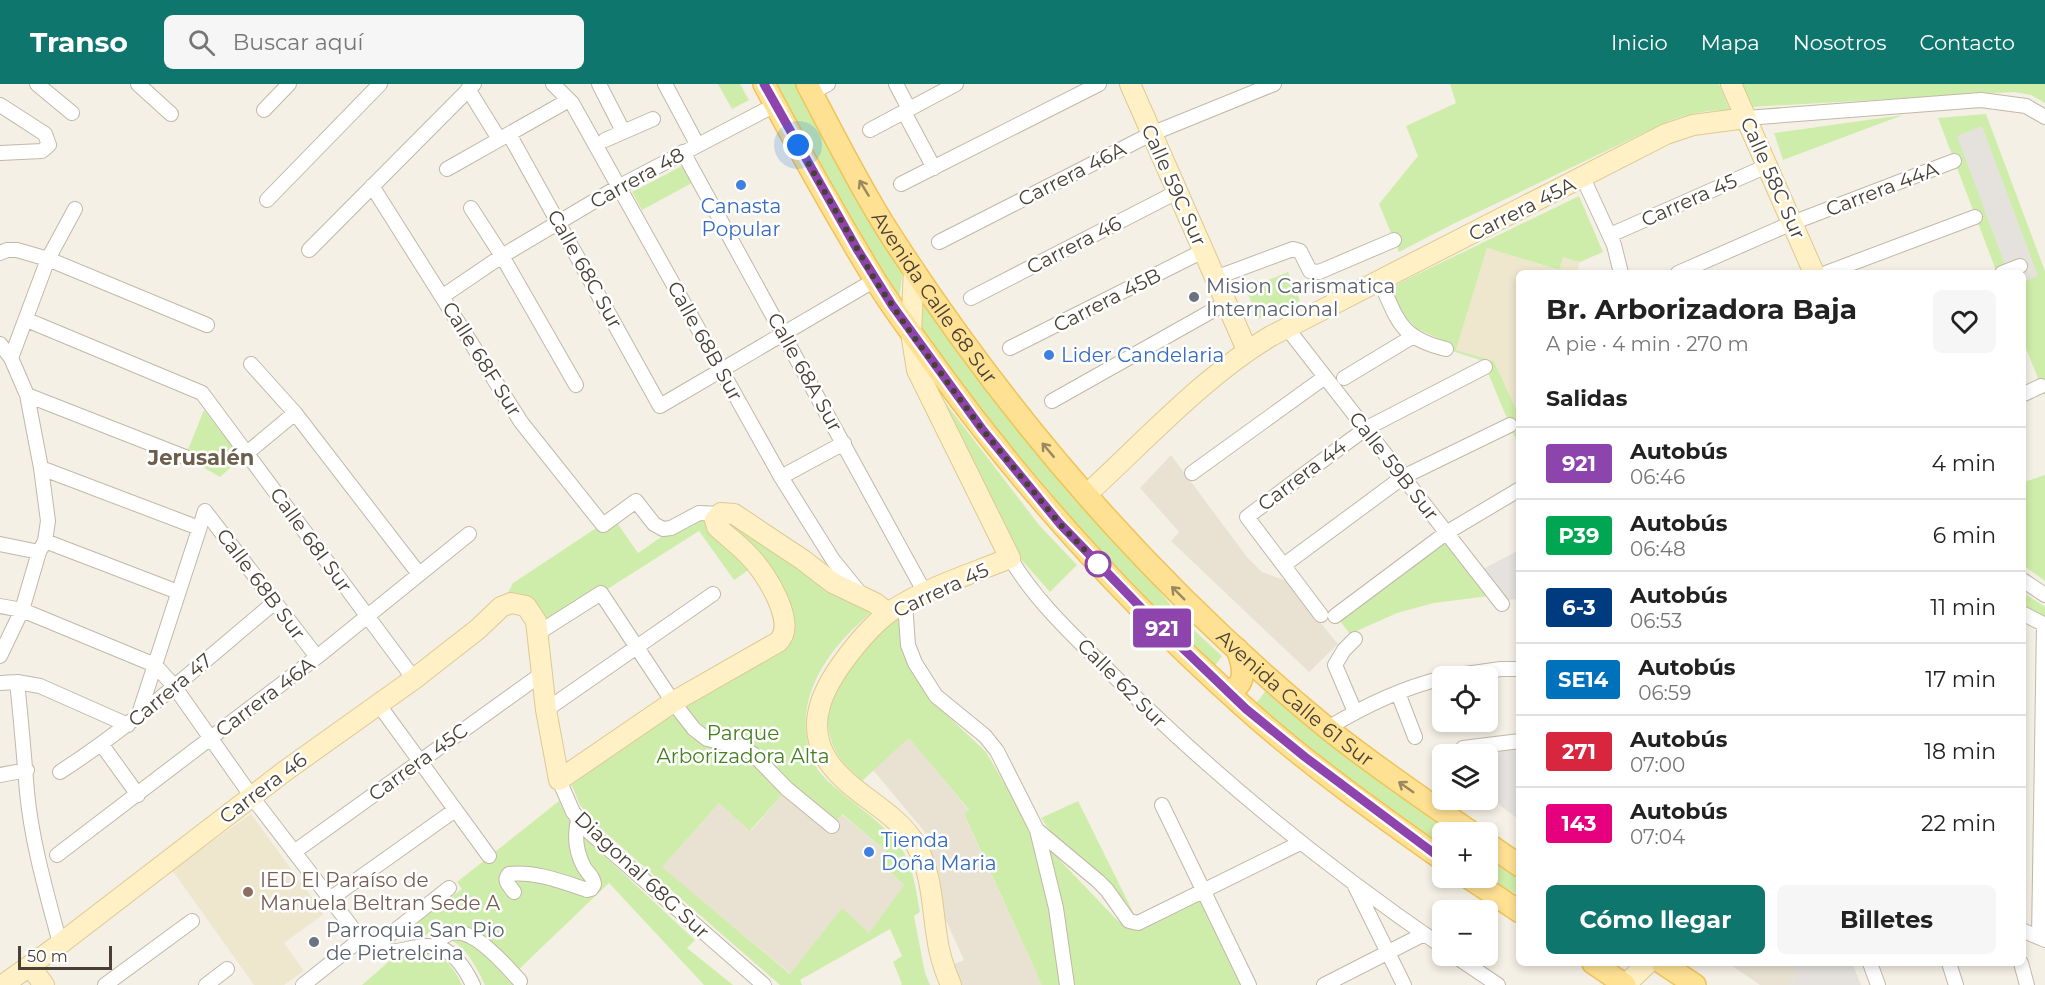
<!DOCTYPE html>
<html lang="es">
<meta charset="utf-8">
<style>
:root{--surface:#fff;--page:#f6f6f6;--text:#222;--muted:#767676;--line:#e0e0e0;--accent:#0f766e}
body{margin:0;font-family:Montserrat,sans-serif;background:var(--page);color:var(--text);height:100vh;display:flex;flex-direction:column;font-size:22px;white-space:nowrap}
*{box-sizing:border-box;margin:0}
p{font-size:20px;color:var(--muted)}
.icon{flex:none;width:33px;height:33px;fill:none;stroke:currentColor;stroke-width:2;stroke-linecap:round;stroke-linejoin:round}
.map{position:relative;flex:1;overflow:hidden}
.details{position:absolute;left:1516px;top:186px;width:510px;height:696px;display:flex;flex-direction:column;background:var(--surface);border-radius:9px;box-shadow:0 3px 9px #0003}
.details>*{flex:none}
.badge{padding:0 12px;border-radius:4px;font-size:21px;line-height:39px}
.buttons{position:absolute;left:1432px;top:582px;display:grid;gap:12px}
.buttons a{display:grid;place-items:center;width:66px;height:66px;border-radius:9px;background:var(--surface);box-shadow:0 3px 9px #0003;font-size:30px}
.scale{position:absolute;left:18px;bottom:15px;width:94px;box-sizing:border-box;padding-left:6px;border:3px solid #484034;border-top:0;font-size:16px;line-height:21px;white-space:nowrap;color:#484034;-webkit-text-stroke:4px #fff;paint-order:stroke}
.you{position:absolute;width:30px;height:30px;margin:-15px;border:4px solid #fff;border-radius:50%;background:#1a73e8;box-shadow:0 0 0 9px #1a73e833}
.map>.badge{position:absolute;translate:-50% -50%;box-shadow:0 0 0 3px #fff}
h2{padding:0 30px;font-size:22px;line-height:54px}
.round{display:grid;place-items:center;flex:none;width:63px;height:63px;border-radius:9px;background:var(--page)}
.overview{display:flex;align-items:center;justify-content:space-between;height:102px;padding:0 30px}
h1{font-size:28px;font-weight:700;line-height:45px}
.primary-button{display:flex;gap:12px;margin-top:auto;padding:12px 30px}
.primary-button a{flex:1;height:69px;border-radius:9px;background:var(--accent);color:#fff;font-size:24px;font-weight:700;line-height:69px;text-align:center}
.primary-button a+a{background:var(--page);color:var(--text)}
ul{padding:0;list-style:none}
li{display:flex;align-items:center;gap:18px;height:72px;padding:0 30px;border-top:2px solid var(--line)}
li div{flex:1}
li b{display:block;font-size:22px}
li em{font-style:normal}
li .badge{min-width:66px;font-weight:700;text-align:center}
header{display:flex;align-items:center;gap:36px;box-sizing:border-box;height:84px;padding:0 30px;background:var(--accent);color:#fff}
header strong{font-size:28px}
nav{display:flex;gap:33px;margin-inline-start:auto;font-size:21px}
.search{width:420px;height:54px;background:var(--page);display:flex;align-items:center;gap:15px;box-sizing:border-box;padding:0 21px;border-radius:9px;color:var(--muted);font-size:22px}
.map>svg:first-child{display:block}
</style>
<header>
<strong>Transo</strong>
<div class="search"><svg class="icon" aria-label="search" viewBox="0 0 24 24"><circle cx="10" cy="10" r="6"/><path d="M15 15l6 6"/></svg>Buscar aquí</div>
<nav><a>Inicio</a><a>Mapa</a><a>Nosotros</a><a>Contacto</a></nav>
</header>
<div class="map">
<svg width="2045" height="901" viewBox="0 0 2045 901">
<rect width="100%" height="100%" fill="#f5f0e5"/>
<path fill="#e9e2d3" d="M 1171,371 L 1247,473 L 1262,488 L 1286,497 L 1338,560 L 1309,588 L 1171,457 L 1179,448 L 1140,404 Z
M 909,653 L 969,727 L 964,731 L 1042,901 L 961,901 L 952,881 L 964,876 L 938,819 L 943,816 L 938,784 L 925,757 L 929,753 L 873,686 Z
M 782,711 L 828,747 L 841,730 L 887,768 L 879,778 L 904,801 L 869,850 L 842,825 L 791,890 L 661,783 L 719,719 L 751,747 Z
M 1728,879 L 1785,879 L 1798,889 L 1790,901 L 1760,901 Z"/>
<path fill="#efe6ce" d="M 1487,164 L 1558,186 L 1563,172 L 1580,178 L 1577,189 L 1520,189 L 1519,332 L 1494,277 L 1456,266 Z
M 251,730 L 324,830 L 284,859 L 304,887 L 284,901 L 254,901 L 172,786 Z"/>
<path fill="#cfedaa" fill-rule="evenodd" d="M 718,0 L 740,0 L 749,16 L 732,25 Z
M 774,0 L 795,0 L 869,133 L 903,186 L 899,215 L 835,111 Z
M 1450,0 L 1719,0 L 1730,26 C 1708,26 1690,29 1669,37 L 1455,139 L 1399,168 L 1379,120 L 1418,72 L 1406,42 L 1456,19 Z
M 1740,0 L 2045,0 L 2045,19 L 2031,11 L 2014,8 L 1750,23 Z
M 1986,30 L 2045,187 L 2045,312 L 2024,259 L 2024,189 L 1997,189 L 1938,34 Z
M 1903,31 L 1783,76 L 1774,49 Z
M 682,82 L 692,99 L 642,126 L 632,108 Z
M 1579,112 L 1603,168 L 1580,178 L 1563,173 L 1559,186 L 1487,164 L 1456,266 L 1494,277 L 1519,332 L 1519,363 L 1483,277 L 1446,265 L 1447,258 L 1417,245 L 1404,231 L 1389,204 Z
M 1288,188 L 1300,217 L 1258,235 L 1246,205 Z
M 920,215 L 957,268 L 1011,337 L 1080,420 L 1144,488 L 1181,534 L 1222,572 L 1214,583 L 1107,476 L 1032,392 L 920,246 Z
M 931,300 L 1039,441 L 1077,481 L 1050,508 L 1019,473 Z
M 204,326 L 241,374 L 220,393 L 185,373 Z
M 2045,391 L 2045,497 L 2024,482 L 2024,398 Z
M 613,433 L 638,469 C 658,456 683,434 707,435 L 753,483 L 734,496 L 699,447 L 546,544 C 540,522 534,509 508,509 L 513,499 Z
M 730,438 L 872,528 C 833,560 796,607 808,660 C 811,671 815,684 823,692 C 847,717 885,737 903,767 C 914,785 916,808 920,828 L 914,832 L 925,889 L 930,901 L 901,901 L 902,900 L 893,878 L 902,872 L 890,845 L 800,896 L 802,901 L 780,901 L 594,739 L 580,721 L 570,697 L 792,548 L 726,439 ZM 787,705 L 832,742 L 842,730 L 887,768 L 879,778 L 904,801 L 869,849 L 842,824 L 790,890 L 662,783 L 719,719 L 750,747 Z
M 1437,448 L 1489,512 L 1434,519 L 1397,529 L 1350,550 L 1333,528 Z
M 2024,509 L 2045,523 L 2045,533 L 2024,522 Z
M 897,531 L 905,572 L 916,595 L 932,617 L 986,668 L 1033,748 L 1117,836 C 1127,843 1132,848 1144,845 L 1204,815 L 1245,901 L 1042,901 L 964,730 L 969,726 L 909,654 L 862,697 C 854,689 843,680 837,670 C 829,655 825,636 830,620 C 838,594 878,551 897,531 Z
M 1267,605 C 1326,658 1390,703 1454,748 L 1443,748 L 1443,764 L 1359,706 L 1254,622 Z
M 559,717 L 567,734 L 585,754 L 695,856 L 687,864 L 733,901 L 704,901 L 609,799 L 514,890 L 516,901 L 485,901 C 463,853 444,842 392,857 L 462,805 L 457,798 Z
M 1078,717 L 1136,834 L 1052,750 L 1041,734 Z
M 1488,772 L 1519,793 L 1519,811 L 1484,794 L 1488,794 Z
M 414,869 C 441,869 451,877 462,901 L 362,901 L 394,873 Z"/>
<path fill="#e5e2de" d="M 1982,42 L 2038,192 L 2024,197 L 2024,189 L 2008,189 L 1957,52 Z
M 1519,466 L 1519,515 L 1507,516 L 1483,485 Z
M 1513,664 L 1519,665 L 1519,736 L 1488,712 L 1488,670 L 1467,670 L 1484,666 Z
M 1785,879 L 1852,879 L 1861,901 L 1790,901 L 1798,889 Z"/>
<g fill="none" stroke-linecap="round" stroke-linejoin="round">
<g stroke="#c1b8a7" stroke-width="16">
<path id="street" d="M 37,0 L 72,29
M 138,0 L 171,30
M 553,0 L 572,19 L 781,393 L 833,476 L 859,508
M 599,0 L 623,47
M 665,0 L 697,60
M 896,0 L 909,25
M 468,5 L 499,55
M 811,9 L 828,0
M 0,21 L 45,50 L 49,61 L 42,67 L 0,69
M 264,26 L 289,0
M 904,28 L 934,84
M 1746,34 L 1981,16 L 2026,22 L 2045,33
M 870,46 L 956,0
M 509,50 L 660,322 L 875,196
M 605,56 L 653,35
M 683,68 L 925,509
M 447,85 L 569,16
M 1583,94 L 1614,161 L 1621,189
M 901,100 L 1099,0
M 372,102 L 521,338 L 603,441 L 636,417 L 654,440 L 663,445 L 671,444 L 699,429 L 719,430
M 267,116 L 380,0
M 471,124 L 502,172 L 576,301
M 1610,151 L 1767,82
M 939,158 L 1151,50 L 1274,0
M 309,166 L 474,0
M 0,169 L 7,166 L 17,166 L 48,175 L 207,241
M 1678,189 L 1792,139 L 1954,77
M 1826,189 L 1975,133
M 2002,189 L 2020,182
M 1215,194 L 1293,165 L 1300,167 L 1310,187 L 1319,188 L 1394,156
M 1380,197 C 1398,237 1400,254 1446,265
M 443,212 L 502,172 L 618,103 L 775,21
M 971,214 L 1177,108
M 27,236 L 202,309 L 414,595
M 1287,244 L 1502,520
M 0,260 L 11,274 L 27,311 L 41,384 L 48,437 L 45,457 L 39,468 L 22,526 L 0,572
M 1010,264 L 1203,167
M 11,274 L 48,175 L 75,125
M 251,280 L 295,329 L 419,490
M 1344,294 L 1412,253
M 2024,310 L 2041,302
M 27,311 L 185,373
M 1052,317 L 1226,219
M 247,369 L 295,329
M 41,384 L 199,444
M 1192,389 L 1325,293
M 781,393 L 844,359
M 205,427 L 317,573
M 45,457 L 178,508
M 0,460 L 39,468
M 1010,474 C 1037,519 1076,554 1112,590 C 1215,693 1323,781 1443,863
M 1284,481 L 1403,393 L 1510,341
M 2024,497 L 2045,511
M 905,519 L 908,561 L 915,579 L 936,612 L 985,652 L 997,667 L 1037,746 L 1056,824 L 1067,901
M 0,522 L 22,526 L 155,581 L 174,602 L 252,713 L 361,855 C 399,894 435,822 473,901
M 2024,530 L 2045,541
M 1321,531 L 1247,433 L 1365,345 L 1485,283
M 1335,532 L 1446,449 L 1520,405
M 538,549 L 601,509 L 673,618 L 694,645 L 707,655 L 741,663 L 753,670 L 787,705 L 832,742
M 1355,555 L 1344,566 L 1335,581 L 1355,628
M 1451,592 L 1501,585 L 1520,585
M 17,598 C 21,635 24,671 27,708 C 32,760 47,810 60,860
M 0,599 L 17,598 L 40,602 L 128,641
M 1398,609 L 1415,653
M 379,621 L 489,772
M 546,626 L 713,510
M 138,633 L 205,427
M 1328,644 C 1364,622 1402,604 1443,594
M 102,661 L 138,711
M 1463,664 L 1520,657
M 60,688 C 137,638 205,576 275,518
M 0,691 L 27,686
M 559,696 L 573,728 L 587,746 L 764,901
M 1162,721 L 1249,901
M 1037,746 L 1098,797 L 1107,806 L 1129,837 L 1138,839 L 1300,759
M 294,768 L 543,589
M 57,771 L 317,573 L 469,450
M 1355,802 L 1404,901
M 514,808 C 509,801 503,797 509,790 C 536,787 563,798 587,806 L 591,805 C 594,801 595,801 593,796 C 591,791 587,788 584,783 C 576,768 574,753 578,736
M 330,815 L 455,726
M 2024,847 L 2045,856
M 2039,853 L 2044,540
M 436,862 C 459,823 503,879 520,897
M 373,864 L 449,804
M 1455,872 L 1498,901
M 1870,879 L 1878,901
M 1949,879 L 1956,901
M 2021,879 L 2027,901
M 105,901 L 192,837
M 206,901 L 227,885
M 303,901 L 361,855
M 1324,901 L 1424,850"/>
</g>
<g stroke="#ddc992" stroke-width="22">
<path id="secondary" d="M 1130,0 L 1247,266
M 1731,0 L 1814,189
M 914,185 L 911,249 L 917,286 L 1010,474 C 971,490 929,503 894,525 C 876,537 862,553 849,570 C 825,601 803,639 828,677 C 851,711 895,725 916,761 C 932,788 932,823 937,853 C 939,870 944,885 951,901
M 1086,411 C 1144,358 1204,292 1271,252 L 1666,50 L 1693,41 L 1746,34
M 30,882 L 44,901
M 3,901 L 60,860 L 285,687 L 414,595 L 478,545 L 501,523 L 511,519 L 526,522 L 536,537 L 546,626 L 559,696 L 673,618 L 778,558 C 798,540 766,490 752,475 C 742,463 729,454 717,443 L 715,436 L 721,429 L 734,430 L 803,476 L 833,499 L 875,519 L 888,529
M 1625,901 L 1648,879"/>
</g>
<g stroke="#f0c358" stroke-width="24">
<g id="primary">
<path d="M 764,0 C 799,66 836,132 875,196 C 895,228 919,259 941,290 C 1030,412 1131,522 1244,623 C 1305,678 1375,728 1443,776"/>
<path id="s1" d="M 807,0 C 833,49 858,100 888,147 C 1008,334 1155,503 1327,644 C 1373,681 1423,715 1471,748"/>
<path d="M 1226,606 C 1249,605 1243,580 1237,565"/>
<path d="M 1488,760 L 1520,782"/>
<path d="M 1469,794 L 1520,828"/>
<path d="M 1593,879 L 1625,901"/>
<path d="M 1662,879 L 1695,901"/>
</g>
</g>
<use href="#street" stroke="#fff" stroke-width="14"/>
<use href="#secondary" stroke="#fff1c5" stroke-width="20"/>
<use href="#primary" stroke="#ffe194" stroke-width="21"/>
</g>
<defs><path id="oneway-shaft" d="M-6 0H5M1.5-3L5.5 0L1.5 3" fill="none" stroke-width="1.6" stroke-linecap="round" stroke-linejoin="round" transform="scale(1.5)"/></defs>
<g stroke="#9a885f">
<use href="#oneway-shaft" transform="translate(864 104) rotate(-121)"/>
<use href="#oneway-shaft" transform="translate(1048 366) rotate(-130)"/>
<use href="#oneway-shaft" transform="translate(1178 509) rotate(-135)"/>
<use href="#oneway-shaft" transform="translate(1406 703) rotate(-145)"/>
</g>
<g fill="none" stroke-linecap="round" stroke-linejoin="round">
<g stroke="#fff" stroke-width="14">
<path id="line" d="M 764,0 L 857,165 L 892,221 L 982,345 L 1060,440 L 1148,531 L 1246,625 L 1305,673 L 1443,776"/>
</g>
<use href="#line" stroke="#8e44ad" stroke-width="9"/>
<path stroke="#484034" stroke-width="6" stroke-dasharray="0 10.8" d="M 798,61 L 875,196 L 911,249 L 982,345 L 1060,440 L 1098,480"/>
</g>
<g fill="#3f7fe0" stroke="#fff" stroke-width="2">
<circle cx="741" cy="101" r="6"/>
<circle cx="1049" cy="271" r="6"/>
<circle cx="869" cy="768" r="6"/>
</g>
<g fill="#6b7280" stroke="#fff" stroke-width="2">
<circle cx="1194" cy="213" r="6"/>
<circle cx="314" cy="858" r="6"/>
</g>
<circle fill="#fff" stroke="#8e44ad" stroke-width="3" cx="1098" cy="480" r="12"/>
<circle fill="#8d6e63" stroke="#fff" stroke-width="2" cx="248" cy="808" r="6"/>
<g text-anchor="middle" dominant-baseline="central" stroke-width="5" stroke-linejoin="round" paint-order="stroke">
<g font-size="20" fill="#484034" stroke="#fff">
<text transform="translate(1072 90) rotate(-27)">Carrera 46A</text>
<text transform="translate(637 94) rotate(-29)">Carrera 48</text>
<text transform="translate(1773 94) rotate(66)">Calle 58C Sur</text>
<text transform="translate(1174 101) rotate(66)">Calle 59C Sur</text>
<text transform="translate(1882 105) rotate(-21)">Carrera 44A</text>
<text transform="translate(1689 116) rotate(-24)">Carrera 45</text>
<text transform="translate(1522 125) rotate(-27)">Carrera 45A</text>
<text transform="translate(1074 161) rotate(-27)">Carrera 46</text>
<text transform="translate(585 185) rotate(61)">Calle 68C Sur</text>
<text stroke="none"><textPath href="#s1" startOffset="249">Avenida Calle 68 Sur</textPath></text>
<text transform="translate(1107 216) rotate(-27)">Carrera 45B</text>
<text transform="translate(705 257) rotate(61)">Calle 68B Sur</text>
<text transform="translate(482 275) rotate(58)">Calle 68F Sur</text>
<text transform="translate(805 288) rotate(61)">Calle 68A Sur</text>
<text transform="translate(1394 382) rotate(52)">Calle 59B Sur</text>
<text transform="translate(1302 391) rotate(-37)">Carrera 44</text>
<text transform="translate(311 456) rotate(54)">Calle 68I Sur</text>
<text transform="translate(261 500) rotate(53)">Calle 68B Sur</text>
<text transform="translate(941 506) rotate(-25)">Carrera 45</text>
<text transform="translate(1122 599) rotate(45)">Calle 62 Sur</text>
<text transform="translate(170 606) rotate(-40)">Carrera 47</text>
<text transform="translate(265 613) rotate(-37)">Carrera 46A</text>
<text stroke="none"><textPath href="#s1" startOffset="790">Avenida Calle 61 Sur</textPath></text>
<text transform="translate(418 678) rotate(-36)">Carrera 45C</text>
<text transform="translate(263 704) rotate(-37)">Carrera 46</text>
<text transform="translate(642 791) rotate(43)">Diagonal 68G Sur</text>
</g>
<g font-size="20" fill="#366cbe" stroke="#fff" text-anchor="start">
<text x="741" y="122" text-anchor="middle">Canasta<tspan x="741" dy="23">Popular</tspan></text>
<text x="1061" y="271">Lider Candelaria</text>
<text x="881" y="756">Tienda<tspan x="881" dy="23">Doña Maria</tspan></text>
</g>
<g font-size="20" fill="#5b616d" stroke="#fff" text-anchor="start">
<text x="1206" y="202">Mision Carismatica<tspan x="1206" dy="23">Internacional</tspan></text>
<text x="326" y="846">Parroquia San Pio<tspan x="326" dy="23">de Pietrelcina</tspan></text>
</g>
<g font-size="20" fill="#458021" stroke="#fff">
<text x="743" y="649">Parque<tspan x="743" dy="23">Arborizadora Alta</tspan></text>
</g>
<g font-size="20" fill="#785e54" stroke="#fff" text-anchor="start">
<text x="260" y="796">IED El Paraíso de<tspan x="260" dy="23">Manuela Beltran Sede A</tspan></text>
</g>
<g font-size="21" font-weight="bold" fill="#6c5e4a" stroke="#fff">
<text x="201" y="373">Jerusalén</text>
</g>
</g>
</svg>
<div class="buttons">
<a><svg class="icon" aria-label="locate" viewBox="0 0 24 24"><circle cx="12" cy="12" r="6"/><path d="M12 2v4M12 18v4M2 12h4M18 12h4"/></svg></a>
<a><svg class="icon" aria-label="layers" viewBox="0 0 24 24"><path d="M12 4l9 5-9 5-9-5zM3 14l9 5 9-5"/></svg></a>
<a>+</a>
<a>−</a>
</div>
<div class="scale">50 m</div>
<div class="you" style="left:798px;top:61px"></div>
<b class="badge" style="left:1162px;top:544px;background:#8e44ad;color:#fff">921</b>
<section class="details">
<div class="overview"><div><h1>Br. Arborizadora Baja</h1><p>A pie · 4 min · 270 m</p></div><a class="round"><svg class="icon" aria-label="heart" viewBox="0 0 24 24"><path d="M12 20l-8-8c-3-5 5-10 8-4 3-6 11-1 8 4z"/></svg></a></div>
<h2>Salidas</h2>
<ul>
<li><span class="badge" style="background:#8e44ad;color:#fff">921</span><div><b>Autobús</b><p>06:46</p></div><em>4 min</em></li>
<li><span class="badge" style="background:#00a651;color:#fff">P39</span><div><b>Autobús</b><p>06:48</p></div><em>6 min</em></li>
<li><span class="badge" style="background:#003b80;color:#fff">6-3</span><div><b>Autobús</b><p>06:53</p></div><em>11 min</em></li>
<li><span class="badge" style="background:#0072bc;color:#fff">SE14</span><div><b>Autobús</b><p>06:59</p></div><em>17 min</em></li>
<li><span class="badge" style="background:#d7263d;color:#fff">271</span><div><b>Autobús</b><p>07:00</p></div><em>18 min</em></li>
<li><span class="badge" style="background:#e6007e;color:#fff">143</span><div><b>Autobús</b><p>07:04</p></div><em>22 min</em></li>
</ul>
<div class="primary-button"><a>Cómo llegar</a><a>Billetes</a></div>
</section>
</div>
